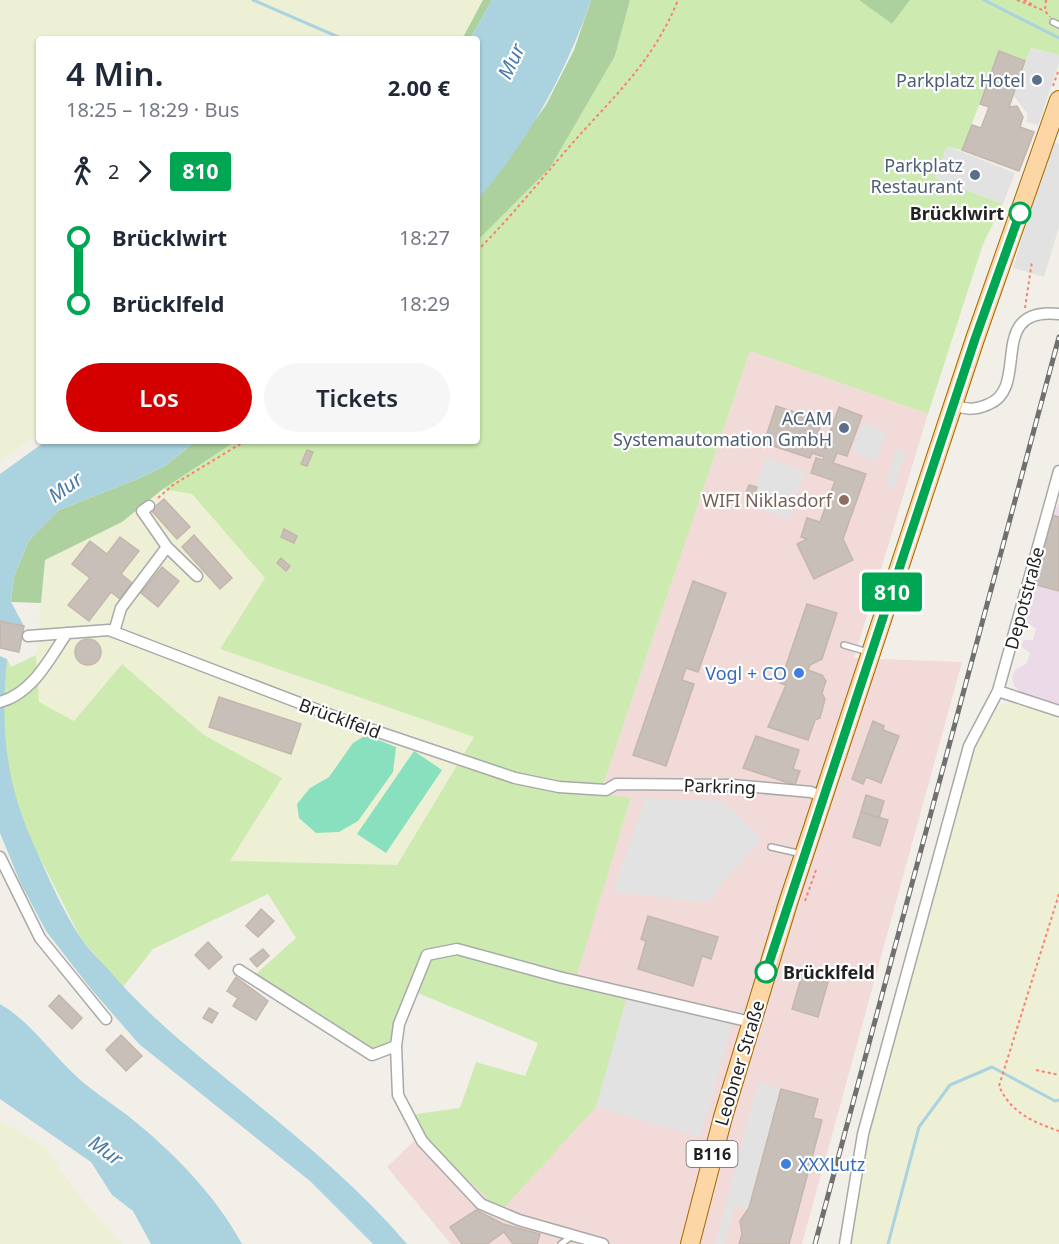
<!DOCTYPE html>
<html lang="de">
<meta charset="utf-8">
<style>
:root{--surface:#fff;--page:#f6f6f7;--text:#1f2937;--muted:#747a83;--accent:#d40000}
body{margin:0;font-family:"Noto Sans",sans-serif;background:var(--page);color:var(--text);height:100vh;display:flex;flex-direction:column;font-size:22px;white-space:nowrap}
*{box-sizing:border-box;margin:0}
p{font-size:20px;color:var(--muted)}
.icon{flex:none;width:33px;height:33px;fill:none;stroke:currentColor;stroke-width:2;stroke-linecap:round;stroke-linejoin:round}
.map{position:relative;flex:1;overflow:hidden}
.side{position:absolute;left:36px;top:36px;width:444px;height:408px;display:flex;flex-direction:column;background:var(--surface);border-radius:6px;box-shadow:0 2px 4px #0004}
.side>*{flex:none}
.badge{padding:0 12px;border-radius:4px;font-size:21px;line-height:39px}
.map>.badge{position:absolute;translate:-50% -50%;box-shadow:0 0 0 3px #fff}
.legs{display:flex;align-items:center;gap:9px;height:66px;padding:0 30px;font-size:20px}
.legs p{margin-inline-start:auto}
.head{display:flex;align-items:center;justify-content:space-between;height:102px;padding:0 30px}
h1{font-size:33px;font-weight:600;line-height:45px}
.button{display:flex;gap:12px;margin-top:auto;padding:12px 30px}
.button a{flex:1;height:69px;border-radius:36px;background:var(--accent);color:#fff;font-size:24px;font-weight:600;line-height:69px;text-align:center}
.button a+a{background:var(--page);color:var(--text)}
ul{padding:0 30px;list-style:none}
li{display:flex;align-items:center;gap:21px;height:66px;font-size:22px}
li i{display:grid;place-items:center;width:9px;height:100%;margin:0 8px;background:currentColor}
li i::after{content:'';width:15px;height:15px;margin:-8px;border:4px solid;border-radius:50%;background:var(--surface)}
li p{margin-inline-start:auto}
li:first-child i{background:linear-gradient(#0000 50%,currentColor 0)}
li:last-child i{background:linear-gradient(currentColor 50%,#0000 0)}
.map>svg:first-child{display:block}
</style>
<div class="map">
<svg width="1059" height="1244" viewBox="0 0 1059 1244">
<rect width="100%" height="100%" fill="#f2efe9"/>
<path fill="#f2dad9" d="M 750,351 L 928,414 L 854,658 L 962,662 L 802,1244 L 451,1244 L 387,1167 L 420,1135 L 501,1211 L 631,799 L 600,794 Z"/>
<path fill="#ebdbe8" d="M 1059,504 L 1059,707 L 1025,696 L 1014,686 L 1012,677 L 1015,670 L 1026,664 L 1030,653 L 1021,646 L 1024,640 L 1033,640 L 1036,629 L 1026,622 L 1024,616 L 1052,512 Z"/>
<path fill="#eef0d5" d="M 0,0 L 483,0 L 462,39 L 39,39 L 39,434 L 0,462 Z
M 163,489 L 191,493 L 266,578 L 220,649 L 475,737 L 397,865 L 229,861 L 281,778 L 204,735 L 122,665 L 74,721 L 39,702 L 36,655 L 45,560 L 122,522 Z
M 1009,702 L 1059,714 L 1059,1244 L 848,1244 L 859,1165 L 973,746 L 992,710 Z
M 0,1121 L 44,1146 L 74,1189 L 122,1244 L 0,1244 Z"/>
<path fill="#cdebb0" d="M 630,0 L 859,0 L 892,24 L 910,0 L 1059,0 L 1059,55 L 1031,48 L 1026,61 L 999,52 L 962,150 L 947,147 L 935,178 L 1003,204 L 983,244 L 928,414 L 750,351 L 600,794 L 631,798 L 576,978 L 628,994 L 596,1107 L 501,1211 L 420,1135 L 409,1115 L 460,1108 L 476,1062 L 525,1076 L 538,1043 L 413,991 L 396,1046 L 372,1055 L 254,979 L 258,972 L 296,938 L 268,894 L 153,949 L 123,987 L 81,939 L 19,816 L 2,741 L 2,692 L 7,659 L 11,667 L 36,655 L 39,702 L 74,721 L 122,664 L 204,735 L 282,778 L 230,861 L 397,865 L 474,737 L 220,649 L 265,578 L 192,494 L 163,489 L 236,441 L 477,441 L 477,241 L 550,168 L 615,56 Z"/>
<path fill="#add19e" d="M 483,0 L 492,0 L 470,39 L 462,39 Z
M 591,0 L 630,0 L 615,56 L 550,168 L 477,241 L 477,200 L 546,105 L 574,50 Z
M 859,0 L 910,0 L 892,24 Z
M 196,441 L 236,441 L 163,489 L 122,522 L 45,560 L 41,603 L 11,602 L 14,576 L 29,540 L 59,510 L 135,480 L 165,466 Z"/>
<path fill="#88e0be" d="M 366,735 L 396,747 L 393,772 L 358,821 L 339,832 L 316,833 L 299,818 L 297,804 L 310,788 L 329,777 L 353,743 Z
M 414,751 L 442,770 L 386,853 L 357,834 Z"/>
<path fill="#e2e2e2" d="M 1031,48 L 1059,55 L 1059,63 L 1038,125 L 1026,122 L 1028,114 L 1014,96 Z
M 1051,142 L 1059,144 L 1059,227 L 1044,277 L 1013,268 Z
M 947,146 L 1015,173 L 1003,204 L 935,178 Z
M 863,423 L 887,432 L 876,461 L 852,452 Z
M 897,449 L 906,452 L 894,489 L 885,486 Z
M 766,457 L 805,471 L 788,519 L 749,505 Z
M 645,798 L 723,801 L 762,838 L 707,902 L 613,892 Z
M 628,994 L 732,1024 L 700,1137 L 596,1107 Z
M 758,1082 L 781,1089 L 749,1208 L 735,1206 L 724,1244 L 715,1244 Z"/>
<path fill="#aad3df" d="M 492,0 L 591,0 C 566,73 528,142 477,200 L 477,39 L 470,39 Z
M 46,441 L 196,441 L 165,466 L 135,480 L 59,510 L 29,540 L 14,576 L 11,602 L 24,626 L 0,621 L 0,474 Z
M 0,656 L 7,659 C 0,735 6,787 39,856 C 51,884 64,912 80,937 C 87,948 98,958 107,968 C 130,995 154,1018 181,1041 C 258,1107 341,1167 407,1244 L 373,1244 L 310,1181 L 139,1044 L 91,989 L 46,931 L 20,882 L 0,833 Z
M 0,1004 C 31,1022 50,1052 76,1076 C 91,1090 110,1102 127,1115 C 171,1150 215,1194 242,1244 L 151,1244 L 133,1211 L 112,1195 L 91,1162 L 0,1099 Z"/>
<g fill="none" stroke-linecap="round" stroke-linejoin="round">
<path stroke="#aad3df" stroke-width="3" d="M 253,0 L 343,39
M 984,0 L 1059,38
M 888,1244 L 919,1127 L 950,1085 L 992,1067 L 1055,1101 L 1059,1100"/>
</g>
<path fill="#c7bfb8" stroke="#c4b6ab" stroke-width="1.5" d="M 999,51 L 1025,61 L 1009,107 L 1017,106 L 1023,117 L 1020,127 L 1034,132 L 1019,171 L 962,150 L 972,125 L 981,128 L 989,107 L 980,104 Z
M 776,406 L 822,421 L 814,445 L 827,449 L 824,448 L 839,407 L 862,416 L 847,456 L 837,453 L 833,463 L 866,474 L 843,539 L 853,560 L 814,579 L 797,544 L 807,539 L 801,537 L 807,518 L 820,522 L 835,481 L 811,473 L 816,458 L 823,460 L 824,457 L 812,453 L 810,458 L 764,443 Z
M 307,450 L 313,452 L 307,466 L 301,464 Z
M 749,485 L 757,487 L 754,495 L 746,493 Z
M 164,499 L 190,527 L 177,539 L 151,510 Z
M 1052,515 L 1059,517 L 1059,591 L 1033,584 Z
M 284,529 L 297,536 L 294,543 L 281,537 Z
M 194,535 L 232,578 L 220,589 L 182,547 Z
M 120,537 L 139,551 L 121,574 L 132,583 L 120,599 L 111,592 L 89,621 L 68,605 L 90,578 L 72,564 L 90,541 L 107,554 Z
M 281,558 L 290,566 L 286,571 L 277,563 Z
M 162,567 L 179,581 L 158,607 L 141,593 Z
M 693,581 L 726,593 L 698,672 L 686,668 L 682,680 L 694,684 L 666,766 L 633,755 Z
M 807,604 L 837,613 L 822,659 L 810,665 L 808,670 L 822,675 L 826,681 L 822,693 L 825,699 L 820,718 L 815,720 L 808,740 L 768,727 L 786,685 L 780,683 Z
M 0,621 L 24,626 L 19,652 L 0,648 Z
M75 652a13 13 0 1 1 26 0a13 13 0 1 1-26 0Z
M 219,697 L 301,724 L 291,754 L 209,727 Z
M 873,721 L 884,726 L 883,730 L 899,736 L 881,783 L 866,777 L 863,784 L 852,779 Z
M 756,736 L 799,750 L 793,769 L 800,771 L 795,785 L 743,768 Z
M 866,795 L 884,801 L 879,818 L 861,812 Z
M 861,812 L 888,820 L 880,846 L 853,837 Z
M 261,909 L 274,921 L 258,937 L 246,926 Z
M 648,916 L 718,937 L 711,959 L 702,956 L 693,986 L 638,969 L 646,941 L 641,939 Z
M 208,942 L 222,957 L 209,969 L 195,955 Z
M 263,949 L 269,956 L 257,967 L 250,959 Z
M 802,975 L 828,982 L 818,1017 L 792,1009 Z
M 236,977 L 268,1001 L 256,1020 L 233,1006 L 238,998 L 227,991 Z
M 59,995 L 82,1018 L 72,1029 L 49,1006 Z
M 209,1008 L 218,1013 L 212,1023 L 203,1018 Z
M 121,1035 L 142,1056 L 126,1071 L 106,1050 Z
M 781,1089 L 818,1099 L 813,1118 L 822,1120 L 789,1244 L 739,1244 L 742,1234 L 740,1221 L 749,1208 Z
M 476,1210 L 503,1224 L 540,1234 L 537,1244 L 513,1244 L 504,1232 L 487,1244 L 462,1244 L 450,1227 Z"/>
<g fill="none" stroke-linecap="round" stroke-linejoin="round">
<g stroke="#a9a9a9" stroke-width="8">
<path id="service" d="M 1053,22 L 1059,25
M 844,645 L 868,652
M 771,847 L 802,854
M 561,1244 L 572,1236"/>
</g>
<g stroke="#a9a9a9" stroke-width="13">
<path id="minor" d="M 954,405 C 967,410 976,410 989,404 C 1031,387 985,306 1059,314
M 149,506 L 142,511 L 167,547
M 114,632 L 121,608 L 167,547 L 197,576
M 28,636 L 109,630 L 349,722 L 515,778 L 559,787 L 606,790 L 616,784 L 733,785 L 811,792 L 823,797
M 998,691 L 1059,711
M 0,702 C 33,693 49,659 67,633
M 0,857 L 40,938 L 106,1019
M 239,970 L 372,1055 L 396,1046
M 603,1244 L 519,1220 L 481,1204 L 422,1141 L 398,1095 L 396,1046 L 399,1024 L 427,955 L 457,949 L 559,977 L 751,1022
M 845,1244 L 863,1134 L 969,746 L 998,691 L 1059,471"/>
</g>
<g stroke="#a06b00" stroke-width="20">
<path id="primary" d="M 690,1244 L 723,1117 L 788,903 L 975,339 L 1059,100"/>
</g>
<path stroke="#fa8072" stroke-width="2" stroke-dasharray="3 3" stroke-linecap="butt" d="M 1017,0 L 1045,11
M 1024,0 L 1035,6
M 1046,0 L 1045,11 L 1050,17
M 1053,86 L 1059,69
M 477,251 C 508,220 535,187 563,154 C 608,101 651,67 678,0
M 1025,308 L 1032,261
M 158,498 L 173,485 L 245,441
M 1059,894 L 999,1086 C 1011,1113 1033,1122 1059,1131
M 805,901 L 816,870
M 1036,1070 L 1059,1075"/>
<use href="#service" stroke="#fff" stroke-width="5"/>
<use href="#minor" stroke="#fff" stroke-width="10"/>
<use href="#primary" stroke="#fcd6a4" stroke-width="18"/>
<g stroke="#707070" stroke-width="5">
<path id="rail" d="M 815,1244 L 1059,337"/>
</g>
<use href="#rail" stroke="#fff" stroke-width="3" stroke-dasharray="9" stroke-linecap="butt"/>
</g>
<g fill="none" stroke-linecap="round" stroke-linejoin="round">
<g stroke="#fff" stroke-width="14">
<path id="line-1" d="M 766,972 L 975,339 L 1020,213"/>
</g>
<use href="#line-1" stroke="#00a651" stroke-width="9"/>
</g>
<g fill="#5c6f8a" stroke="#fff" stroke-width="2">
<circle cx="1037" cy="80" r="6"/>
<circle cx="975" cy="175" r="6"/>
<circle cx="844" cy="428" r="6"/>
</g>
<g fill="#fff" stroke="#00a651" stroke-width="3">
<circle cx="1020" cy="213" r="10"/>
<circle cx="766" cy="972" r="10"/>
</g>
<circle fill="#8d6e63" stroke="#fff" stroke-width="2" cx="844" cy="500" r="6"/>
<g fill="#3f7fe0" stroke="#fff" stroke-width="2">
<circle cx="799" cy="673" r="6"/>
<circle cx="786" cy="1164" r="6"/>
</g>
<g text-anchor="middle" dominant-baseline="central" stroke-width="4.5" stroke-linejoin="round" paint-order="stroke">
<rect fill="#fff" stroke="#646464" stroke-width="1.5" x="686.5" y="1141" width="51" height="26" rx="4.5"/>
<g font-size="16" font-weight="bold" fill="#222">
<text x="712" y="1154">B116</text>
</g>
<g font-size="18" fill="#4e5e75" stroke="#fff" text-anchor="end">
<text x="1025" y="80">Parkplatz Hotel</text>
<text x="963" y="165">Parkplatz<tspan x="963" dy="21">Restaurant</tspan></text>
<text x="832" y="418">ACAM<tspan x="832" dy="21">Systemautomation GmbH</tspan></text>
</g>
<g font-size="18" font-weight="bold" fill="#222" stroke="#fff" text-anchor="end">
<text x="1004" y="213">Brücklwirt</text>
<text x="783" y="972" text-anchor="start">Brücklfeld</text>
</g>
<g font-size="18" fill="#785e54" stroke="#fff" text-anchor="end">
<text x="832" y="500">WIFI Niklasdorf</text>
</g>
<g font-size="18" fill="#222" stroke="#fff">
<text transform="translate(1024 598) rotate(-75)">Depotstraße</text>
<text transform="translate(340 718) rotate(20)">Brücklfeld</text>
<text transform="translate(720 786) rotate(2)">Parkring</text>
<text transform="translate(739 1063) rotate(-73)">Leobner Straße</text>
</g>
<g font-size="18" fill="#366cbe" stroke="#fff" text-anchor="end">
<text x="787" y="673">Vogl + CO</text>
<text x="798" y="1164" text-anchor="start">XXXLutz</text>
</g>
<g font-size="20" font-style="italic" fill="#4a7aab" stroke="#fff">
<text transform="translate(511 61) rotate(-65)">Mur</text>
<text transform="translate(65 487) rotate(-36)">Mur</text>
<text transform="translate(106 1150) rotate(36)">Mur</text>
</g>
</g>
</svg>
<b class="badge" style="left:892px;top:592px;background:#00a651;color:#fff">810</b>
<section class="side">
<div class="head"><div><h1>4 Min.</h1><p>18:25 – 18:29 · Bus</p></div><b>2.00 €</b></div>
<div class="legs"><svg class="icon" aria-label="walk" viewBox="0 0 24 24"><circle cx="13" cy="4" r="2"/><path d="M13 8l-2 6 4 7M11 14l-3 7M7 12l3-4h3l4 4"/></svg>2<svg class="icon" aria-label="forward" viewBox="0 0 24 24"><path d="M9 5l7 7-7 7"/></svg><b class="badge" style="background:#00a651;color:#fff">810</b></div>
<ul>
<li><i style="color:#00a651"></i><b>Brücklwirt</b><p>18:27</p></li>
<li><i style="color:#00a651"></i><b>Brücklfeld</b><p>18:29</p></li>
</ul>
<div class="button"><a>Los</a><a>Tickets</a></div>
</section>
</div>
